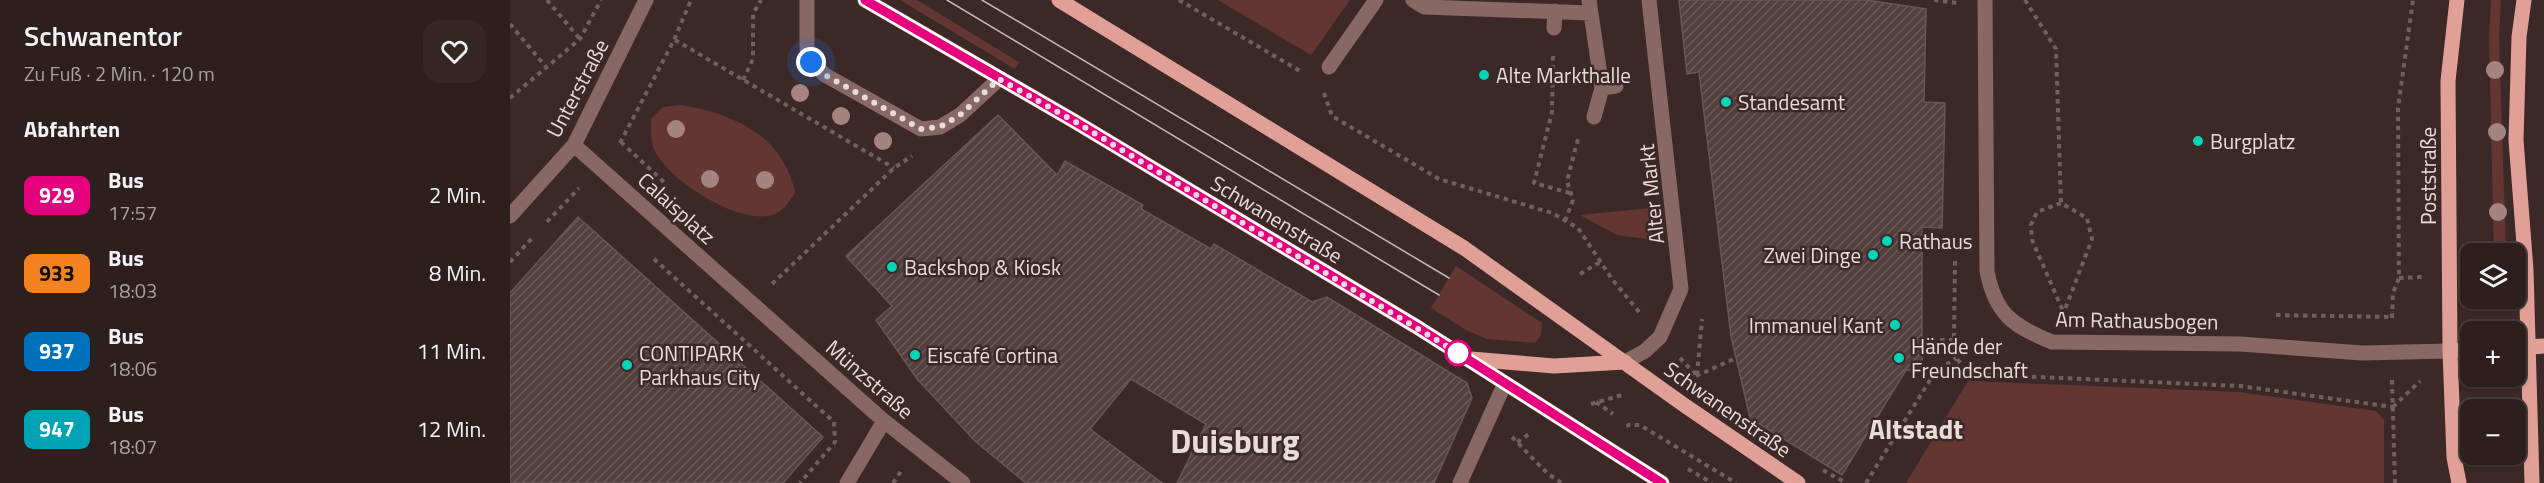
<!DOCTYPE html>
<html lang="de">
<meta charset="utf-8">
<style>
:root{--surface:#2d1f1d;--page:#352726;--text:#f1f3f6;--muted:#a7a2a4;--line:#483d3b}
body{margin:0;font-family:"Titillium Web",sans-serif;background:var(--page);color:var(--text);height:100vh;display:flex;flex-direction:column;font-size:22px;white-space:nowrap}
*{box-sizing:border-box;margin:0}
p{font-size:20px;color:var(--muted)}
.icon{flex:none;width:33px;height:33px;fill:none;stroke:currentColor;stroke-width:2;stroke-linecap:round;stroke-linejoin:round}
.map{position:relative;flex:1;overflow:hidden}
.drawer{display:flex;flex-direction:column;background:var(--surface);width:510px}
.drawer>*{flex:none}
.badge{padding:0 12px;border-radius:9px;font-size:21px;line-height:39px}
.tools{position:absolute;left:1950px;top:243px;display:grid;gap:12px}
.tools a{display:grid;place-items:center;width:66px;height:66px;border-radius:12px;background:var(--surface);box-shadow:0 2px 4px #0004,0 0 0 2px var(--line);font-size:30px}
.you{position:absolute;width:30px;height:30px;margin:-15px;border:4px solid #fff;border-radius:50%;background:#1a73e8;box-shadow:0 0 0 9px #1a73e833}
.map>.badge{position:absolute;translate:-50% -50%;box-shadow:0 0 0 3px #fff}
h2{padding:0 24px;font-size:22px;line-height:54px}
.round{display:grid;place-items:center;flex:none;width:63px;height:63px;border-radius:18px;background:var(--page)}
.overview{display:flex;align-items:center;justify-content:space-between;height:102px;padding:0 24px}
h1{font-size:28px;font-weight:600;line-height:45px}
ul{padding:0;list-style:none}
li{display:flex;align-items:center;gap:18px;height:78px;padding:0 24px}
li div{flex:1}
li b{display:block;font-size:22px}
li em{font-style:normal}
li .badge{min-width:66px;font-weight:700;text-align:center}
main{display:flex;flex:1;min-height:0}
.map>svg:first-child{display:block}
</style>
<main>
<section class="drawer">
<div class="overview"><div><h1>Schwanentor</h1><p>Zu Fuß · 2 Min. · 120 m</p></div><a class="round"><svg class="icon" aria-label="heart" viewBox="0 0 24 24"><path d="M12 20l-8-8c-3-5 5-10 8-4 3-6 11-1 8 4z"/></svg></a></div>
<h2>Abfahrten</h2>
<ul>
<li><span class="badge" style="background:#e6007e;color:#fff">929</span><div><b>Bus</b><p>17:57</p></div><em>2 Min.</em></li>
<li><span class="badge" style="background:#f58220;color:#111">933</span><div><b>Bus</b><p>18:03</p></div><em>8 Min.</em></li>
<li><span class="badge" style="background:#0072bc;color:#fff">937</span><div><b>Bus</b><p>18:06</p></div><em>11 Min.</em></li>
<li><span class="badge" style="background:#00a3b4;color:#fff">947</span><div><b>Bus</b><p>18:07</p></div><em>12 Min.</em></li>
</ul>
</section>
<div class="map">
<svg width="2034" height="483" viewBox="0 0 2034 483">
<defs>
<pattern id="building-hatch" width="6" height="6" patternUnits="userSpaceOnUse" patternTransform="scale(1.5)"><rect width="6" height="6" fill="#533f3d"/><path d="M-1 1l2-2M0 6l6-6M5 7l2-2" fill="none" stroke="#6c5a58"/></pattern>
</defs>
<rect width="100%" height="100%" fill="#3c2927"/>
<path fill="#633631" d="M 390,0 L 407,0 L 509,62 L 505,69 Z
M 708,0 L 840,0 L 801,55 Z
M 1981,0 L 1991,0 L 1989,36 L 1996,253 L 1984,253 L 1979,38 Z
M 170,105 C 223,113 274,136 285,193 C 279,202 273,212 262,215 C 229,225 159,181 145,151 C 140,141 141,130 141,119 L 153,107 Z
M 1150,207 L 1150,241 L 1107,235 L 1070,215 Z
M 946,266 L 1032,323 L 1031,335 L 1025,343 L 977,339 L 956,330 L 921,308 Z
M 1458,381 L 1729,392 L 1866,411 L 1874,420 L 1874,483 L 1396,483 Z"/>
<path fill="url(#building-hatch)" stroke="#6a5553" stroke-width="1.5" d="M 1169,0 L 1356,0 L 1416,9 L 1414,102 L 1435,103 L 1432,228 L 1412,227 L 1412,371 L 1396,370 L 1332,475 L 1240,418 L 1221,336 L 1189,72 L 1177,74 Z
M 488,115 L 547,175 L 555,161 L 633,205 L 631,209 L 701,249 L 704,244 L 802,302 L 817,297 L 957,383 L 962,398 L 924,483 L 667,483 L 696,424 L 621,379 L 580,429 L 652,483 L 516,483 L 466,442 L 408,380 L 366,320 L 382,306 L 336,256 Z
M 68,217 L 313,437 L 273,483 L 0,483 L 0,293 Z"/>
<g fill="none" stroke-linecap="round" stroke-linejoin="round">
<path stroke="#705f5d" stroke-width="4" stroke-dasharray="4.5 4.5" stroke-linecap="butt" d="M 37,0 L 69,38
M 669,0 L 790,71
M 1424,0 L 1447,3
M 1515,0 L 1546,49 L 1551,203 L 1577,218 L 1582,239 L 1554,312
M 0,24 L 36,67
M 165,40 L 384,168
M 1043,56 L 1042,112 L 1024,183 L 1060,193
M 233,80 L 243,59 L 243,14 L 251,0
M 814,93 L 822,116 L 929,179 L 1042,213 L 1068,228 L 1102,279 L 1129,312
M 0,98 L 70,39 L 91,0
M 111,142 L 156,184
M 110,143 L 164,40 L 181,0
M 1551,203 L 1527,212 L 1521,225 L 1522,240 L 1553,311
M 1055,221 L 1063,200 L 1057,181 L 1068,139
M 37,222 L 69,188
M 144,259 L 324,422 L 325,442 L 290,483
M 1445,261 L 1444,340 L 1446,358 L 1461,374 L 1730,386 L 1883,407
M 0,262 L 24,236
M 1070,274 L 1090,262
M 1889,278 L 1912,277
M 262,284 L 384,168 L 402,156
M 1766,315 L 1882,317
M 1882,318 L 1883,293 L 1889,278 L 1888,108 L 1903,0
M 1412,340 L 1444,340
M 1170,358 L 1188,377
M 1187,375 L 1192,319
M 1186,376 L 1226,358
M 1882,380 L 1885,483
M 1086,402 L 1103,414
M 1081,404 L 1112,395
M 1883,407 L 1910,381
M 1119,427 L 1118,425 L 1130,425 L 1226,483
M 1002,437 L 1038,474 L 1052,483
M 1007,442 L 1021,433
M 1178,469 L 1202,483
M 1313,470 L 1336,483
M 383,483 L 391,471
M 1356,483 L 1420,380 L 1426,372 L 1446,358"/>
<path stroke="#876864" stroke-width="15" d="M 297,0 L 297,49 L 301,62 L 315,75 L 411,129 L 430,127 L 450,115 L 489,79
M 903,0 L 914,7 L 1081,13
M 1079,0 L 1092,88 L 1106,86
M 1475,0 L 1477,271 C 1485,314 1503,326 1542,342 L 1730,344 L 1852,353 L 1940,351
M 1044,28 L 1045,11
M 819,67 L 866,0
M 1084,117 L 1092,88
M 64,145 L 374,421 L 453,483
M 0,216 L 64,145 L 136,0
M 1115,362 L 1135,351 L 1150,337 L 1171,289 L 1139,0
M 337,483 L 374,421
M 950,483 L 995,383"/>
<path stroke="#e0a097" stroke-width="15" d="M 355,0 L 564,121 L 907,327 L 1152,483
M 549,0 L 954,248 L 1174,405 L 1288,483
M 1947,0 L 1938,81 L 1940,351 L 1944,457 L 1949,483
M 2014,0 L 2009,37 L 2006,140 L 2016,270 L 2022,483
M 2006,348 L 2034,346
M 1940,351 L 1960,350
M 961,359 L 1044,366 L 1115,362"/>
<path stroke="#c5b7b5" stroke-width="1.5" d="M 437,0 L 929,295
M 472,0 L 939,278"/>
</g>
<g fill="#a48480">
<circle cx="1985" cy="70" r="9"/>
<circle cx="290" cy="93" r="9"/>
<circle cx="331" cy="116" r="9"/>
<circle cx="166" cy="129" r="9"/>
<circle cx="1987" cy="132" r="9"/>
<circle cx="373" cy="141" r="9"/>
<circle cx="200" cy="179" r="9"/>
<circle cx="255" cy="180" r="9"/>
<circle cx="1988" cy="212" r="9"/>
</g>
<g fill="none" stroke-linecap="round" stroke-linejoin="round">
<g stroke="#fff" stroke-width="14">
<path id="line" d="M 355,0 L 564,121 L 907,327 L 1152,483"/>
</g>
<use href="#line" stroke="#e6007e" stroke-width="9"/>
<path stroke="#e8dbda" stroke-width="6" stroke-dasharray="0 10.8" d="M 301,62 L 315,75 L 411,129 L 430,127 L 450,115 L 489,79 L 564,121 L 948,353"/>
</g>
<g fill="#02d5b6" stroke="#3c2927" stroke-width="2">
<circle cx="974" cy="75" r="6"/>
<circle cx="1216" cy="102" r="6"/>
<circle cx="1688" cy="141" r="6"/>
<circle cx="1377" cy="241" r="6"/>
<circle cx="1363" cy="255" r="6"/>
<circle cx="382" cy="267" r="6"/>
<circle cx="1385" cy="325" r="6"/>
<circle cx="405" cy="355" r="6"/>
<circle cx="1389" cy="358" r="6"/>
<circle cx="117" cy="365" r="6"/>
</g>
<circle fill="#fff" stroke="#e6007e" stroke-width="3" cx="948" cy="353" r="12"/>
<g text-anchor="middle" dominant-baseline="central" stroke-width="5" stroke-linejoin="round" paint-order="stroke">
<g font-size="21" fill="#e8dbda" stroke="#3c2927" text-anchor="start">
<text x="986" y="75">Alte Markthalle</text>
<text x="1228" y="102">Standesamt</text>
<text x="1700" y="141">Burgplatz</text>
<text x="1389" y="241">Rathaus</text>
<text x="1351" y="255" text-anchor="end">Zwei Dinge</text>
<text x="394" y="267">Backshop &amp; Kiosk</text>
<text x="1373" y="325" text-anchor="end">Immanuel Kant</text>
<text x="1401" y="346">Hände der<tspan x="1401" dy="24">Freundschaft</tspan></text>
<text x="129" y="353">CONTIPARK<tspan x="129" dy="24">Parkhaus City</tspan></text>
<text x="417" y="355">Eiscafé Cortina</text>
</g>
<g font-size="21" fill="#e8dbda" stroke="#3c2927">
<text transform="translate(67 88) rotate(-62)">Unterstraße</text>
<text transform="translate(1918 176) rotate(-90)">Poststraße</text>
<text transform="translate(1141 194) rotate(-96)">Alter Markt</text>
<text transform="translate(167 208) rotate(42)">Calaisplatz</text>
<text transform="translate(767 219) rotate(31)">Schwanenstraße</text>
<text transform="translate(1627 320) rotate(1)">Am Rathausbogen</text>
<text transform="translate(360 379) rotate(41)">Münzstraße</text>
<text transform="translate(1218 409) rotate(35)">Schwanenstraße</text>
</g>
<g font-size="27" font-weight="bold" fill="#e8dbda" stroke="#3c2927">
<text x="1406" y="428">Altstadt</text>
</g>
<g font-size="33" font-weight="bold" fill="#e8dbda" stroke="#3c2927">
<text x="725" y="441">Duisburg</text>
</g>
</g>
</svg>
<div class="tools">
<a><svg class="icon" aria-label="layers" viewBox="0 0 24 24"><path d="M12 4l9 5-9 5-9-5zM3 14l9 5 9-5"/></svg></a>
<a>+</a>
<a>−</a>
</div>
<div class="you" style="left:301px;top:62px"></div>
</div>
</main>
